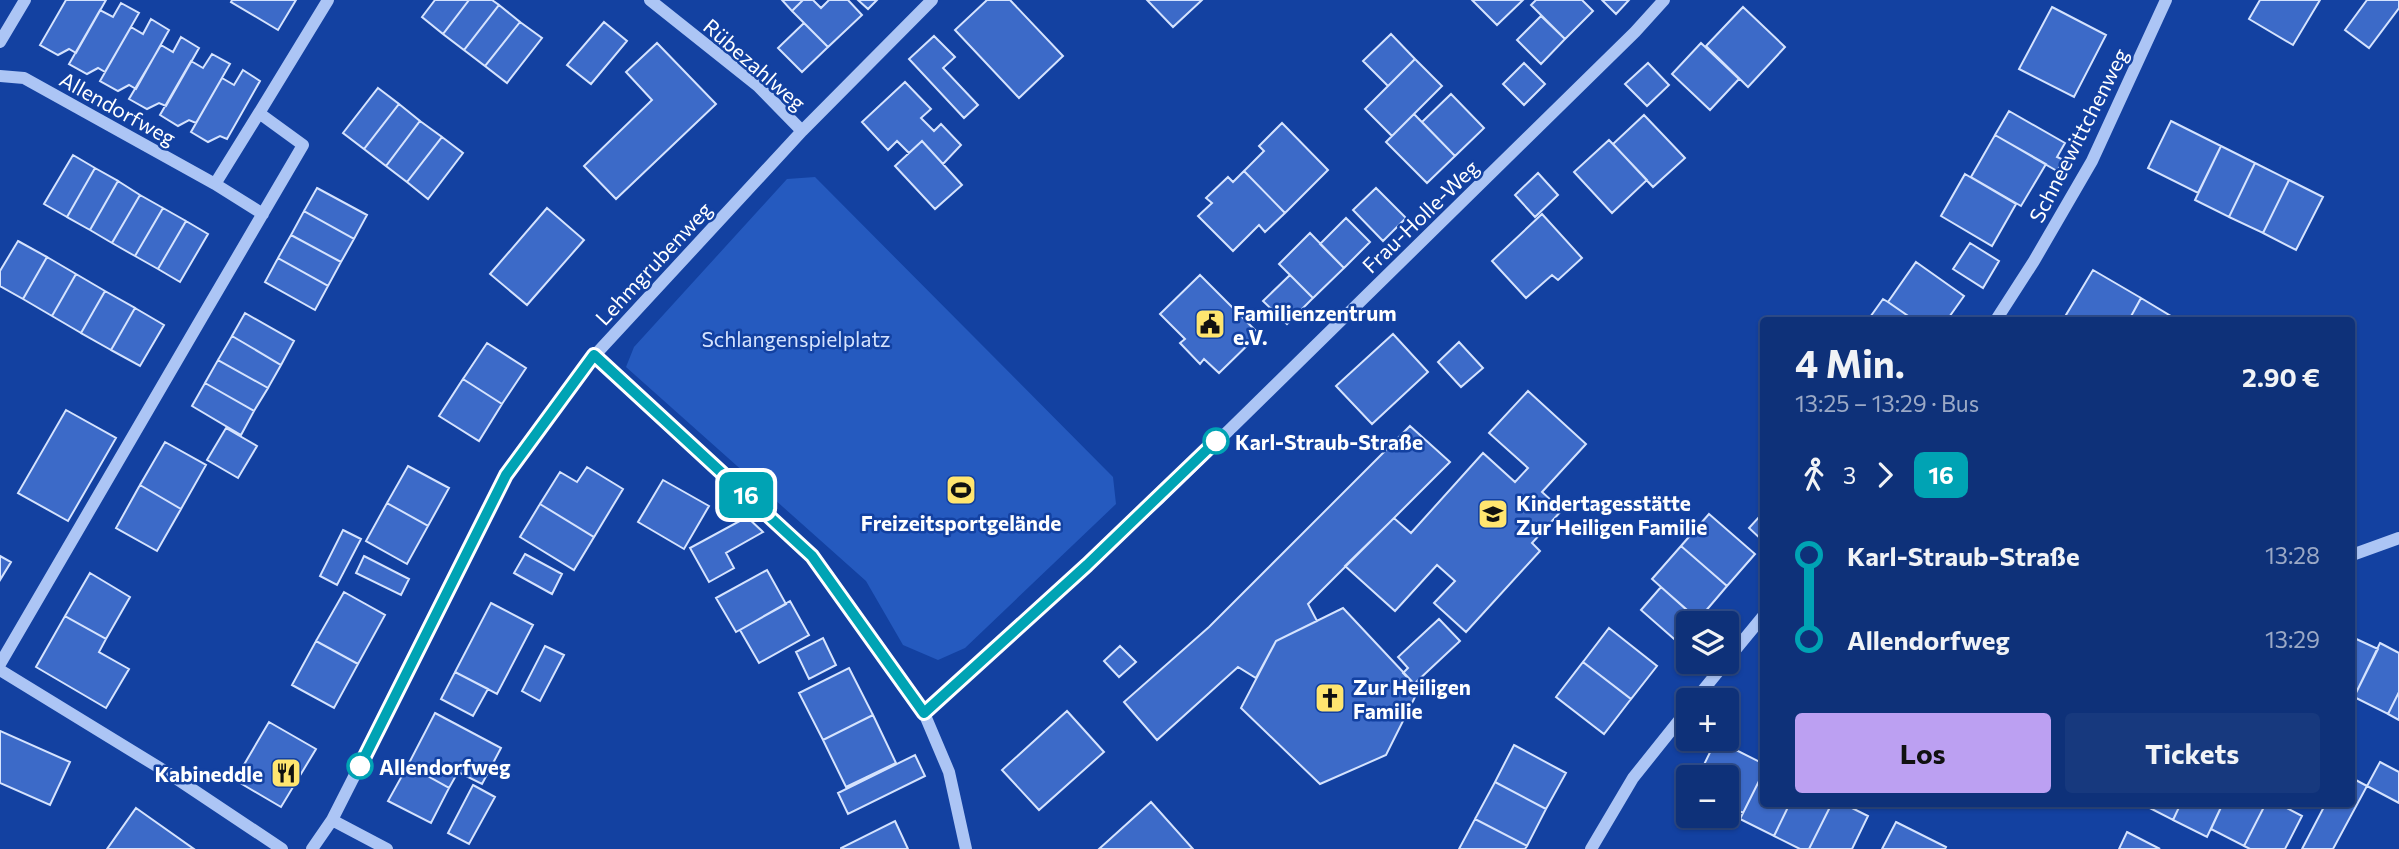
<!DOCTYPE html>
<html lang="de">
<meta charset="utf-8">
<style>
:root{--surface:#0e3179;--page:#17397e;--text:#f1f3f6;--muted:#9ba9c6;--line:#2e4c8a;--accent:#bca0f2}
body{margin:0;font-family:Commissioner,sans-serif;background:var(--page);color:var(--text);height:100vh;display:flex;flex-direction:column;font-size:26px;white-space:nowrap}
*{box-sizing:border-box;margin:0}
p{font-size:23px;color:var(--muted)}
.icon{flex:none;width:38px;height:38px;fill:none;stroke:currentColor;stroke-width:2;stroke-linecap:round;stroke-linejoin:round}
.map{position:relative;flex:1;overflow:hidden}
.drawer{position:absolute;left:1760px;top:317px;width:595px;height:490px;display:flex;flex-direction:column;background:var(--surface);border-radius:7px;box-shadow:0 2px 5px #0004,0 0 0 2px var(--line)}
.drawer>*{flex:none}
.badge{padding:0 14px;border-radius:10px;font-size:24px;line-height:46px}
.fabs{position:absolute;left:1676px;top:611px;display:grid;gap:14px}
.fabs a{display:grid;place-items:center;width:63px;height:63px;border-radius:7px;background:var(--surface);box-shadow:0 2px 5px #0004,0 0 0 2px var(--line);font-size:35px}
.map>.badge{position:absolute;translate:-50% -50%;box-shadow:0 0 0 4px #fff}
.legs{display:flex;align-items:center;gap:10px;height:77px;padding:0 35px;font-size:23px}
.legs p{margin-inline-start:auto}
.summary{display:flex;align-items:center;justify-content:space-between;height:119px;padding:0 35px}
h1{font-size:38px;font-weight:700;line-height:52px}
.cta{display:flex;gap:14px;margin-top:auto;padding:14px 35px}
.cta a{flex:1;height:80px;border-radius:7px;background:var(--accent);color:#111;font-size:28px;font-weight:700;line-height:80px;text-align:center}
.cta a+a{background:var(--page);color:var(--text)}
ul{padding:0 35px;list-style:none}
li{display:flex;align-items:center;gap:24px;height:84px;font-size:26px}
li i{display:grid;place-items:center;width:10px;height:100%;margin:0 9px;background:currentColor}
li i::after{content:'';width:18px;height:18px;margin:-9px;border:5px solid;border-radius:50%;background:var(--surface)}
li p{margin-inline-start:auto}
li:first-child i{background:linear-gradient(#0000 50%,currentColor 0)}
li:last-child i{background:linear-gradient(currentColor 50%,#0000 0)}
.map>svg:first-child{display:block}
</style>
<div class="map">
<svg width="2399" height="849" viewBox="0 0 2399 849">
<rect width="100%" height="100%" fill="#1341a1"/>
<path fill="#255abf" d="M 815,177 L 1113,477 L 1116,504 L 965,648 L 938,660 L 903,645 L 866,581 L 626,367 L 634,347 L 787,179 Z"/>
<path fill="#3c6ac8" stroke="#d5e3fe" stroke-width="2" d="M 66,0 L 106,0 L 76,53 L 69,49 L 58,55 L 40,45 Z
M 232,0 L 296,0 L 278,30 L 231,2 Z
M 435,0 L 469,0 L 443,34 L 422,17 Z
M 469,0 L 492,0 L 499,5 L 464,50 L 443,34 Z
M 782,0 L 803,0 L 792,11 Z
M 803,0 L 813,0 L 821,8 L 829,0 L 848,0 L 862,15 L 828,47 L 792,11 Z
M 858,0 L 877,0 L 868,9 Z
M 987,0 L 1010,0 L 1063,56 L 1019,98 L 955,30 Z
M 1147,0 L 1202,0 L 1173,27 Z
M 1472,0 L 1523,0 L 1497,25 Z
M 1536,0 L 1582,0 L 1593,11 L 1565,39 L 1531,5 Z
M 1602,0 L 1629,0 L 1616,14 Z
M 2260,0 L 2320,0 L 2293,45 L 2249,19 Z
M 2367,0 L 2399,0 L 2399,8 L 2369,48 L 2345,30 Z
M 121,3 L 139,13 L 105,72 L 98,68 L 87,74 L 69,64 L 100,10 L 113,17 Z
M 499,5 L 520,22 L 485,66 L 464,50 Z
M 1743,7 L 1785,47 L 1748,87 L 1706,46 Z
M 2052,7 L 2106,35 L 2074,97 L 2019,69 Z
M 1541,16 L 1565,39 L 1541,64 L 1517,40 Z
M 151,19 L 169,30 L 136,89 L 129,85 L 118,91 L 100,81 L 131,27 L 143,34 Z
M 520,22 L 542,38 L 507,83 L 485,66 Z
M 604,22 L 627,41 L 591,84 L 567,65 Z
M 804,23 L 828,47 L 802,72 L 778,48 Z
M 1391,34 L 1415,59 L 1388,86 L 1363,61 Z
M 934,36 L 955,57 L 943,68 L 978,105 L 964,118 L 909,59 Z
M 181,37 L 199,48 L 166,106 L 159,103 L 147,109 L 129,99 L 161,45 L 173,52 Z
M 657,43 L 716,104 L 616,199 L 584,166 L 652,100 L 626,72 Z
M 1701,43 L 1739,79 L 1710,110 L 1672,74 Z
M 212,54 L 230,64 L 196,123 L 189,120 L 178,126 L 160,115 L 191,61 L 203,68 Z
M 1415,59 L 1442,86 L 1392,136 L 1365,109 Z
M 1524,63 L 1545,84 L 1524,105 L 1503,84 Z
M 1648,63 L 1669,85 L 1647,106 L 1625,84 Z
M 243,70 L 260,81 L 227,139 L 220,136 L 208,142 L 191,132 L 222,78 L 234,85 Z
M 905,82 L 931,109 L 921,118 L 934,131 L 941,124 L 961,145 L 943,164 L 922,141 L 909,153 L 897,141 L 888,150 L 862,122 Z
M 378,88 L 399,104 L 364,149 L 343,133 Z
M 1451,94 L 1484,128 L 1455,156 L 1422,122 Z
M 399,104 L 420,121 L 386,166 L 364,149 Z
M 2009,111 L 2065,143 L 2057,157 L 2064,160 L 2057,171 L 1995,135 Z
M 1414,114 L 1455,156 L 1427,183 L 1386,142 Z
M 1644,115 L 1685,158 L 1653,187 L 1613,144 Z
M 420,121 L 442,137 L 407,182 L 386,166 Z
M 2171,121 L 2221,146 L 2198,193 L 2148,168 Z
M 1282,123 L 1328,170 L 1285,213 L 1244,171 L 1264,151 L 1259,146 Z
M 1995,135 L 2046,164 L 2021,206 L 1971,177 Z
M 442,137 L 463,153 L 428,199 L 407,182 Z
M 1609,140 L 1647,180 L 1612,213 L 1574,172 Z
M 922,141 L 962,185 L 935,209 L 895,166 Z
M 2221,146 L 2255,163 L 2229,217 L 2195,200 Z
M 73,155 L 95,168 L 67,217 L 44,204 Z
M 2255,163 L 2289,180 L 2263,233 L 2229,217 Z
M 95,168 L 118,181 L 90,230 L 67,217 Z
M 1244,171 L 1285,213 L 1265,232 L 1259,225 L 1233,251 L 1198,216 L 1212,203 L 1206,198 L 1228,177 L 1233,182 Z
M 1538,173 L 1558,195 L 1535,217 L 1515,195 Z
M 1965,174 L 2016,204 L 1992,246 L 1941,216 Z
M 2289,180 L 2323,197 L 2296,250 L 2263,233 Z
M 118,181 L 140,195 L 112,243 L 90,230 Z
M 317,188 L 367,215 L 354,239 L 304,211 Z
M 1376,188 L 1406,218 L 1383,241 L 1353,210 Z
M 140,195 L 163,208 L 135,256 L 112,243 Z
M 163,208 L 186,221 L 158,269 L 135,256 Z
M 547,208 L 584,240 L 527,305 L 490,274 Z
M 304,211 L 354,239 L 341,262 L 291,235 Z
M 1542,214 L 1582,258 L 1558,280 L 1552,275 L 1526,298 L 1492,261 Z
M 1346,218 L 1370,242 L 1344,268 L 1320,244 Z
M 186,221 L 208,234 L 180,282 L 158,269 Z
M 1310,233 L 1344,268 L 1313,298 L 1279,264 Z
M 291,235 L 341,262 L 328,286 L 278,258 Z
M 18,241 L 47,257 L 23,299 L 0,286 L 0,271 Z
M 1970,243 L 1999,261 L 1983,288 L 1953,269 Z
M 47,257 L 76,274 L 52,316 L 23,299 Z
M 278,258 L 328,286 L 315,310 L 265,282 Z
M 1916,262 L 1964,296 L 1947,320 L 1914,320 L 1888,302 Z
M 2093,270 L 2141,298 L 2129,320 L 2075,320 L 2066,315 Z
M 76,274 L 105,291 L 81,333 L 52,316 Z
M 1200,275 L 1259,334 L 1219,373 L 1204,359 L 1200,364 L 1180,343 L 1185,339 L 1160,314 Z
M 1290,275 L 1313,298 L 1287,324 L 1263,301 Z
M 105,291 L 135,308 L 111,350 L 81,333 Z
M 2141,298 L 2174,318 L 2173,320 L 2129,320 Z
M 1883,299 L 1888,302 L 1914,320 L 1868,320 Z
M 135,308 L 164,325 L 140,366 L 111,350 Z
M 245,313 L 294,341 L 281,365 L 232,336 Z
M 1393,334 L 1428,372 L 1372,424 L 1336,386 Z
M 232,336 L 281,365 L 268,388 L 218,360 Z
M 1459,342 L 1483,368 L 1461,387 L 1438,362 Z
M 487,343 L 526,368 L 502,404 L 463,379 Z
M 218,360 L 268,388 L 254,411 L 205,383 Z
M 463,379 L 502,404 L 479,441 L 439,416 Z
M 205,383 L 254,411 L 241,435 L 192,406 Z
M 1528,391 L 1586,444 L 1542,492 L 1562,510 L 1532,543 L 1540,551 L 1466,632 L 1434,603 L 1455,581 L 1437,565 L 1395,611 L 1345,566 L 1394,518 L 1411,533 L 1483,453 L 1515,482 L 1528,468 L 1489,433 Z
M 66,410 L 116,438 L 68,521 L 18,493 Z
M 1410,426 L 1450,462 L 1308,604 L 1317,621 L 1276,641 L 1256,678 L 1238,667 L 1157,740 L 1124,702 L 1209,627 Z
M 226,428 L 257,446 L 238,478 L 207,460 Z
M 165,442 L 206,465 L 181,509 L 140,485 Z
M 408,466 L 449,488 L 428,526 L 387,503 Z
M 587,467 L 623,489 L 594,537 L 540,504 L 560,472 L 577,482 Z
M 663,480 L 709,506 L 684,549 L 638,522 Z
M 140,485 L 181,509 L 157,551 L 116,528 Z
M 387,503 L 428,526 L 407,564 L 366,541 Z
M 540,504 L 594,537 L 574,570 L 520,537 Z
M 1709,514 L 1755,554 L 1727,586 L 1681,546 Z
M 747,517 L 763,532 L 726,553 L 734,568 L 709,582 L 690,548 Z
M 1759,517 L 1764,521 L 1764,542 L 1749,528 Z
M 343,530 L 361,539 L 337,585 L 320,576 Z
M 1681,546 L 1727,586 L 1698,620 L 1652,579 Z
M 525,554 L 562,574 L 552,594 L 514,573 Z
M 0,556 L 11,562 L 0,580 Z
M 364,556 L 409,579 L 401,595 L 356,573 Z
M 767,570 L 786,604 L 736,632 L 716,598 Z
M 90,573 L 130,597 L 106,639 L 65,616 Z
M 1661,587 L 1702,623 L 1689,623 L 1689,652 L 1641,610 Z
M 344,592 L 385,615 L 358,664 L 316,641 Z
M 790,601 L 809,635 L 759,663 L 740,630 Z
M 491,603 L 533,625 L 497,694 L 455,672 Z
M 1343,608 L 1419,689 L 1386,755 L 1320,784 L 1241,708 L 1276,641 Z
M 65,616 L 106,639 L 99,652 L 129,669 L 106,708 L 36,667 Z
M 1439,619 L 1460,641 L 1414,684 L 1403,673 L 1408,668 L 1398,657 Z
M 1609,628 L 1657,666 L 1631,699 L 1583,662 Z
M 2352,637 L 2378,649 L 2354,697 L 2352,696 Z
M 823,638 L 836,665 L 809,679 L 796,652 Z
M 316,641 L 358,664 L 334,708 L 292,685 Z
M 2380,643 L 2399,653 L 2399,692 L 2388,714 L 2354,697 Z
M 545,646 L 564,655 L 540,701 L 522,691 Z
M 1120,646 L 1136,662 L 1119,677 L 1104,661 Z
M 1583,662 L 1631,699 L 1604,734 L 1556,697 Z
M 849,668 L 873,715 L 823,740 L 799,693 Z
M 455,672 L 488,689 L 473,716 L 441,699 Z
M 2399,692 L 2399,720 L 2388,714 Z
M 1067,711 L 1104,752 L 1039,810 L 1002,770 Z
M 435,713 L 501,748 L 482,784 L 458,772 L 449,788 L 408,765 Z
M 873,715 L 896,763 L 846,787 L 823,740 Z
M 269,722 L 316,749 L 281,807 L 235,780 Z
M 0,731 L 70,762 L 50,805 L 0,783 Z
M 1716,740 L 1764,764 L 1764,771 L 1743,813 L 1727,805 L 1727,777 L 1698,777 Z
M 1514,745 L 1566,773 L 1546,809 L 1495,782 Z
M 915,755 L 925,776 L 848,814 L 838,793 Z
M 2380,762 L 2399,772 L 2399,803 L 2367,786 Z
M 408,765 L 449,788 L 431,823 L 388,801 Z
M 1764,771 L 1764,803 L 1790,803 L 1774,836 L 1740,819 Z
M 2352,778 L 2367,786 L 2333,849 L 2302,849 L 2326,803 L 2352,803 Z
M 1495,782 L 1546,809 L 1527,846 L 1475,819 Z
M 473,785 L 495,797 L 469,844 L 448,833 Z
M 1151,802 L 1193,849 L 1099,849 Z
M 1790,803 L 1832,803 L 1809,849 L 1800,849 L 1774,836 Z
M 1832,803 L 1842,803 L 1868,816 L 1852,849 L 1809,849 Z
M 2140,803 L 2181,803 L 2173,820 Z
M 2181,803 L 2223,803 L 2207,837 L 2173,820 Z
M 2223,803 L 2266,803 L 2244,846 L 2211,829 Z
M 2266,803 L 2277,803 L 2302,816 L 2285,849 L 2250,849 L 2244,846 Z
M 136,808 L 194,849 L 107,849 Z
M 1475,819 L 1527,846 L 1525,849 L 1459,849 Z
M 895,821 L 908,849 L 841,849 L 841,848 Z
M 1896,822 L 1946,847 L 1945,849 L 1882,849 Z
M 2127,832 L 2160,849 L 2119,849 Z"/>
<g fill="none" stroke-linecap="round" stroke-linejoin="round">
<path stroke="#acc5f5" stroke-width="12" d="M 650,0 L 758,86 L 802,131
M 0,42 L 25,0
M 0,76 L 24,78 L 215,184
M 259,113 L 328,0
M 1996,320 L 2034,261 L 2092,161 L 2166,0
M 595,355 L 812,556 L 924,713 L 949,772 L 966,849
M 2352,555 L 2399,538
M 1727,660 L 1764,615
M 0,664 C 100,490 202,318 303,145 L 259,113 L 215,184 L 263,214
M 0,670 L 168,773 L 282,849
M 1695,700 L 1726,662
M 924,713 L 1160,498 L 1635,32 L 1664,0
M 332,820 L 387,849
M 312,849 L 332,820 L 367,751 L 506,475 L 595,355 L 802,131 L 932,0
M 1591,849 L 1633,778 L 1689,708"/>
</g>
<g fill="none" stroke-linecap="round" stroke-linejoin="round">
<g stroke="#fff" stroke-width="16">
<path id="line-1" d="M 360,766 L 506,475 L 594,355 L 812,556 L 924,713 L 1087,565 L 1216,441"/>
</g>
<use href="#line-1" stroke="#00a3b4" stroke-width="10"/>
</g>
<defs>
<g id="civic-square" transform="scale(1.575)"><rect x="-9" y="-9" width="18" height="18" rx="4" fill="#ffe56f" stroke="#1341a1"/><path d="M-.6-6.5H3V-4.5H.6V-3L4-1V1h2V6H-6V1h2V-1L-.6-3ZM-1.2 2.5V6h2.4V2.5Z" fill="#111"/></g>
<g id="stadium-square" transform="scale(1.575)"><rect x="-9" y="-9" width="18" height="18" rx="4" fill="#ffe56f" stroke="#1341a1"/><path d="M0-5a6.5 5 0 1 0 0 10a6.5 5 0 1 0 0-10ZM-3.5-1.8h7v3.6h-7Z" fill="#111"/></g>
<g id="school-square" transform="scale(1.575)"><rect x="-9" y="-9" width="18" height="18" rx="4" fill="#ffe56f" stroke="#1341a1"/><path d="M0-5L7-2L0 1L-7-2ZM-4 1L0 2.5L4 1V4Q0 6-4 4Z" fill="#111"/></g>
<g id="church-square" transform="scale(1.575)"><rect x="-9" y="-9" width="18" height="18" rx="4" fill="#ffe56f" stroke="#1341a1"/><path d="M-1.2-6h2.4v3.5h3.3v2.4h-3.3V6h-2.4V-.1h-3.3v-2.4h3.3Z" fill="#111"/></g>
<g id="restaurant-square" transform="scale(1.575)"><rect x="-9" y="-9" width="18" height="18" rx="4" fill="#ffe56f" stroke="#1341a1"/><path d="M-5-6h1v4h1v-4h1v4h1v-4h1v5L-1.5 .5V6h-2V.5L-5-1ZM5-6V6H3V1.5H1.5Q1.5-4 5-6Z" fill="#111"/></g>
</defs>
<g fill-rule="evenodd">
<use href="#civic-square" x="1210" y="324"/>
<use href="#stadium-square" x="961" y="490"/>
<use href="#school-square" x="1493" y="514"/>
<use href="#church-square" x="1330" y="698"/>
<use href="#restaurant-square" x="286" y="773"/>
</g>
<g fill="#fff" stroke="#00a3b4" stroke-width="3.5">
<circle cx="1216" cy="441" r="12"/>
<circle cx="360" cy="766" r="12"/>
</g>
<g text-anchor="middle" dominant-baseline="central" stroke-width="5" stroke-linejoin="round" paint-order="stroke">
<g font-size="21" fill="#fff" stroke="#1341a1">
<text transform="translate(755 64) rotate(41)">Rübezahlweg</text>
<text transform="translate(118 108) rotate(29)">Allendorfweg</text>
<text transform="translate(2078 135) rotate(-63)">Schneewittchenweg</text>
<text transform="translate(1420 216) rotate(-44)">Frau-Holle-Weg</text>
<text transform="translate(653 263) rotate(-47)">Lehmgrubenweg</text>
</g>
<g font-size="21" font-weight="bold" fill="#fff" stroke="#1341a1" text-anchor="start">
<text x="1233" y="312">Familienzentrum<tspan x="1233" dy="24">e.V.</tspan></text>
<text x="1516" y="502">Kindertagesstätte<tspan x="1516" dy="24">Zur Heiligen Familie</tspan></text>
<text x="961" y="522" text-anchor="middle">Freizeitsportgelände</text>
<text x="1353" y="686">Zur Heiligen<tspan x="1353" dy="24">Familie</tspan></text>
<text x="263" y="773" text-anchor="end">Kabineddle</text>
</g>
<g font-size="21" fill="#d5e3fe" stroke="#1341a1">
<text x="796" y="338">Schlangenspielplatz</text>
</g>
<g font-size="21" font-weight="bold" fill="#fff" stroke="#1341a1" text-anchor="start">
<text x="1235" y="441">Karl-Straub-Straße</text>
<text x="379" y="766">Allendorfweg</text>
</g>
</g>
</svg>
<div class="fabs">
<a><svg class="icon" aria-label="layers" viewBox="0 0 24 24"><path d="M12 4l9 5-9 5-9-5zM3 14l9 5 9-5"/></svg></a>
<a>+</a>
<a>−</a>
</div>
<b class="badge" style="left:746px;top:495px;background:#00a3b4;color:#fff">16</b>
<section class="drawer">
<div class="summary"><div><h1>4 Min.</h1><p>13:25 – 13:29 · Bus</p></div><b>2.90 €</b></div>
<div class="legs"><svg class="icon" aria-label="walk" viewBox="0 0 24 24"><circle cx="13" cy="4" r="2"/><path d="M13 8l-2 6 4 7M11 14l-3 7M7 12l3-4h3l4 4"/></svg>3<svg class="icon" aria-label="forward" viewBox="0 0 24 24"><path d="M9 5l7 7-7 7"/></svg><b class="badge" style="background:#00a3b4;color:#fff">16</b></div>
<ul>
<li><i style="color:#00a3b4"></i><b>Karl-Straub-Straße</b><p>13:28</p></li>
<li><i style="color:#00a3b4"></i><b>Allendorfweg</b><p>13:29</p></li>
</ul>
<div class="cta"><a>Los</a><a>Tickets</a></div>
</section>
</div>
